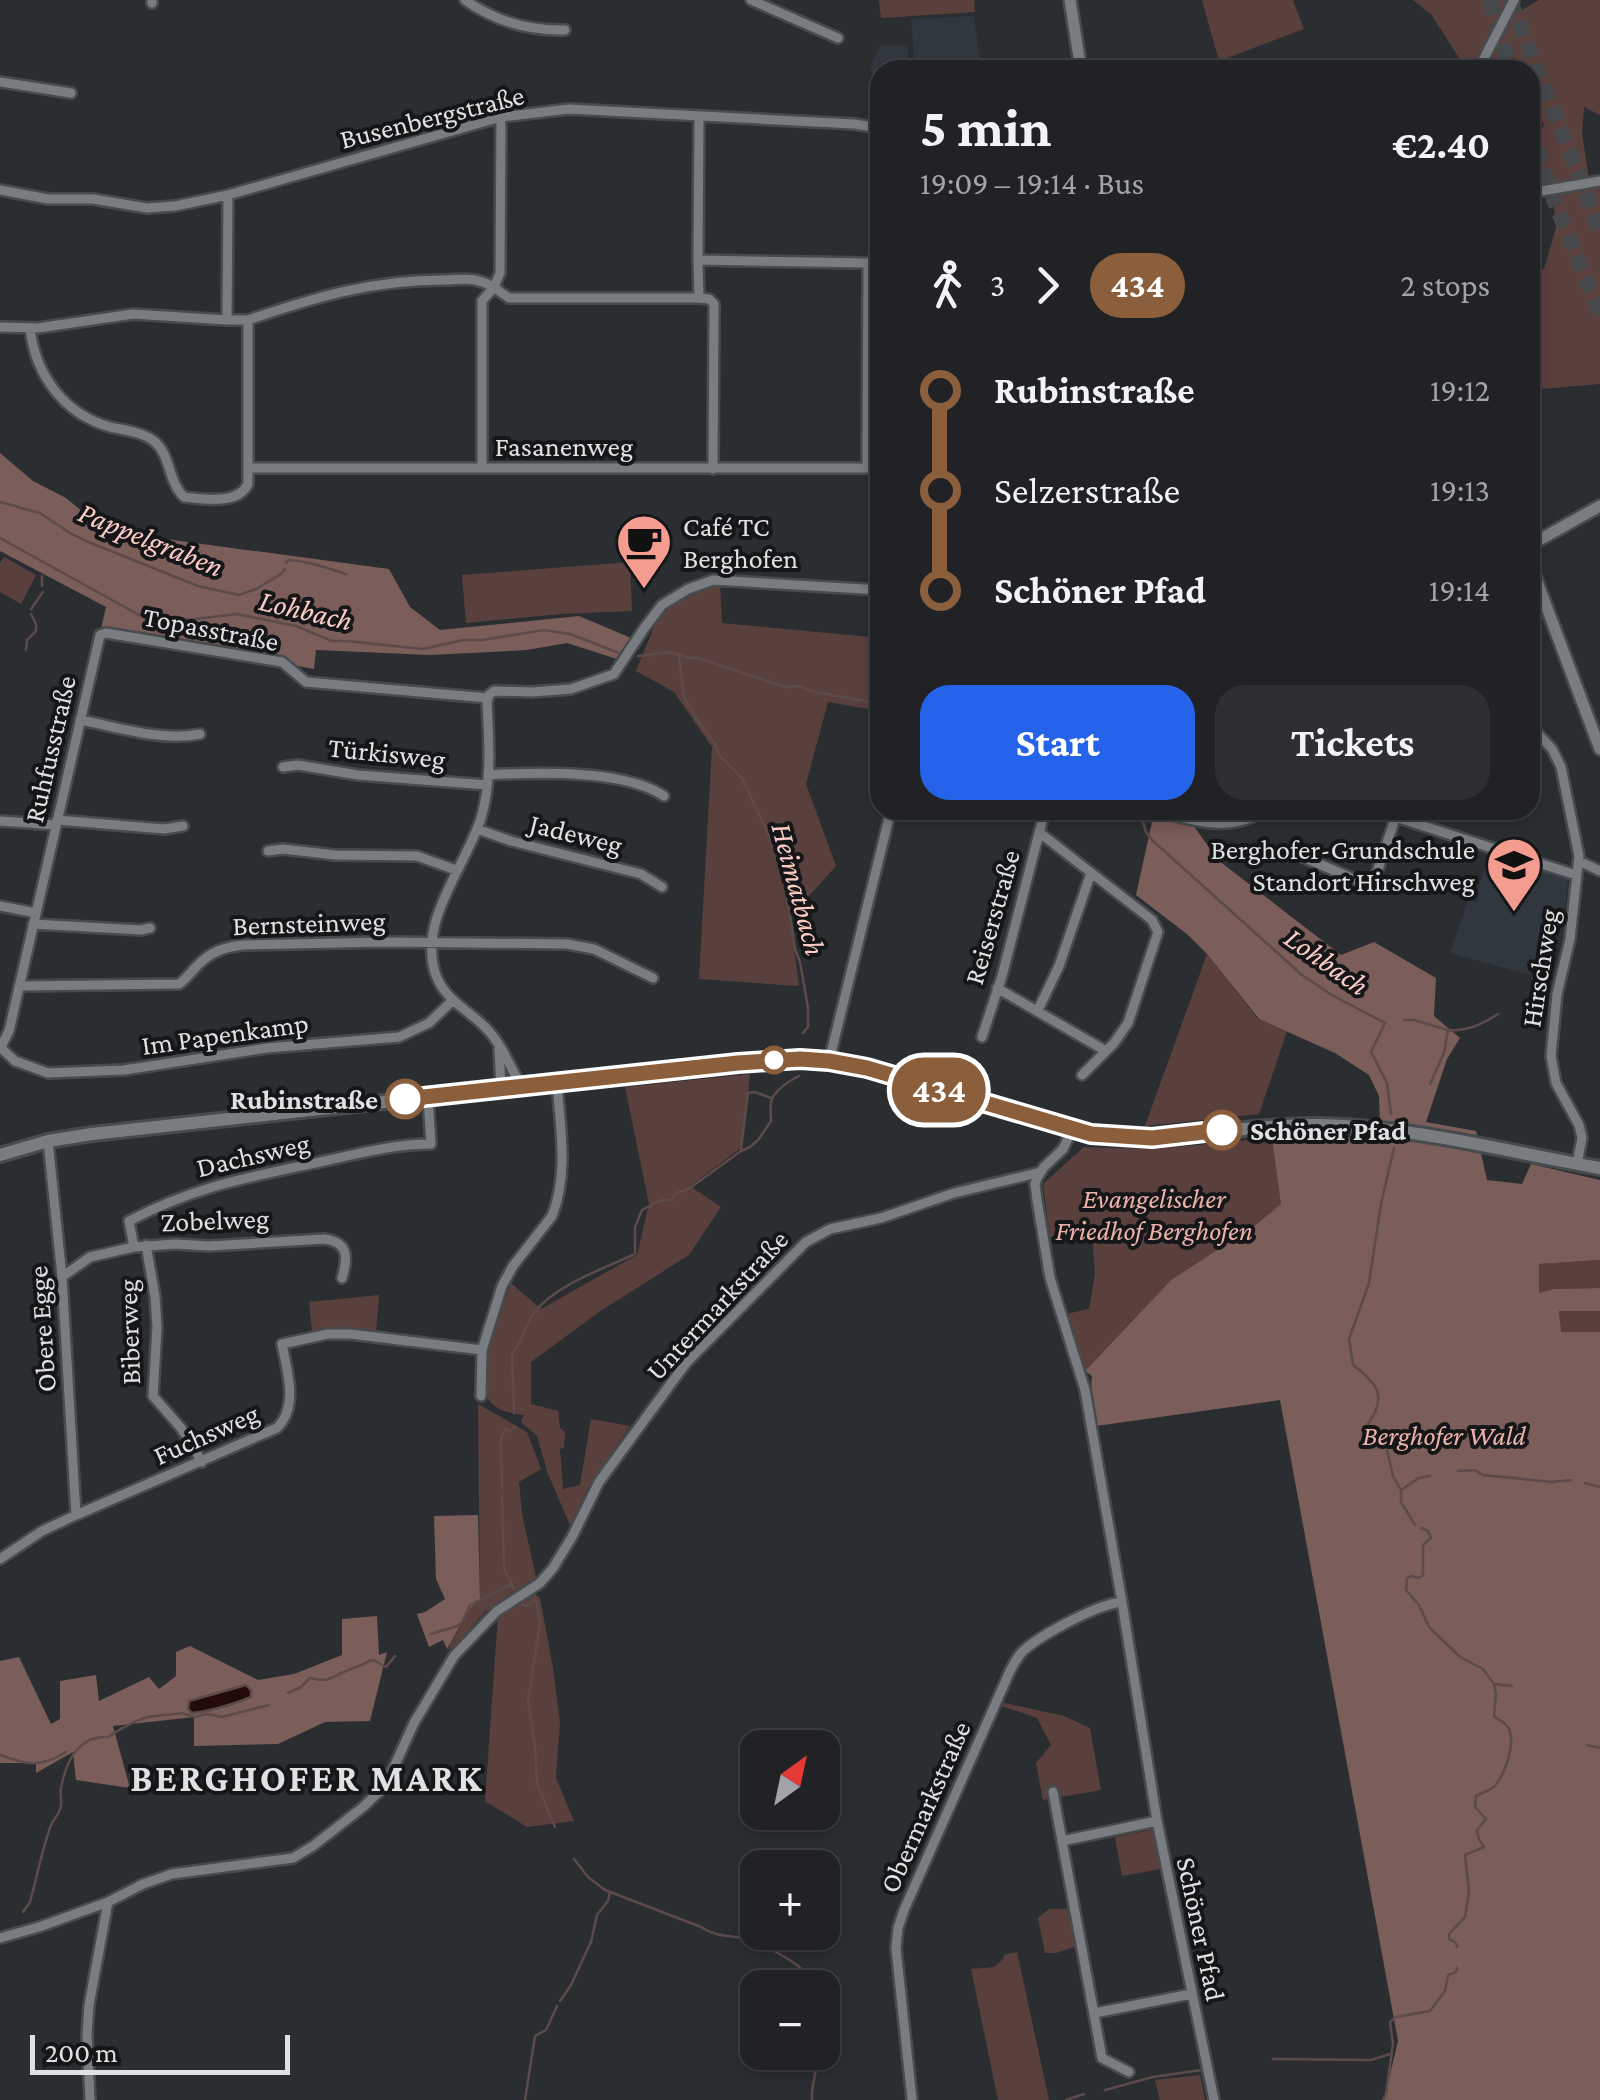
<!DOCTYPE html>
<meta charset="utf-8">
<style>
:root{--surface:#202225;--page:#2d2f32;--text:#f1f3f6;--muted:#a2a4a7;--line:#3d3f42;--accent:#2563eb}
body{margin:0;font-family:"Crimson Pro",serif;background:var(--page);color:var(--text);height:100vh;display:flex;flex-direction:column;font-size:38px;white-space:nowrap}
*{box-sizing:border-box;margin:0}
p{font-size:32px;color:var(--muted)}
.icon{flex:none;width:55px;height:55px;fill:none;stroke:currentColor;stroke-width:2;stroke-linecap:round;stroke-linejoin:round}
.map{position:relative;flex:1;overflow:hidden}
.panel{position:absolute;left:870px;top:60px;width:670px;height:760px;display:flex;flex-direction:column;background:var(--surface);border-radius:30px;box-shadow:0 5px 15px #0003,0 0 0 2px var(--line)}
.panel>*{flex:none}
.badge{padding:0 20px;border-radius:32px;font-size:35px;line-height:65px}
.needle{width:65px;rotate:33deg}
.fabs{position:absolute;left:740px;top:1730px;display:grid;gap:20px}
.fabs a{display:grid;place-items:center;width:100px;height:100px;border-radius:20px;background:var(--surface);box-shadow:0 5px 15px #0003,0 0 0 2px var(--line);font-size:50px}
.scale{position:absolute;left:30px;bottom:25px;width:260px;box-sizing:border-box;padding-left:10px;border:5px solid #dfe1e3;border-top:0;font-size:28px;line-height:35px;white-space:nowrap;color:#dfe1e3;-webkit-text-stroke:8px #151618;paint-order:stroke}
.map>.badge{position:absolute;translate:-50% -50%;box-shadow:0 0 0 5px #fff}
.legs{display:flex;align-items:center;gap:15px;height:110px;padding:0 50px;font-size:32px}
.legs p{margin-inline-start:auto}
.headline{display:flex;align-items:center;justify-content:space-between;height:170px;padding:0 50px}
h1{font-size:55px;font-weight:700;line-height:75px}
.primary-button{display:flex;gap:20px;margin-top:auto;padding:20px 50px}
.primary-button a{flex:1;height:115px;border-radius:30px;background:var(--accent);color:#fff;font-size:40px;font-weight:700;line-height:115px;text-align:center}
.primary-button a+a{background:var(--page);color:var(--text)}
ul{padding:0 50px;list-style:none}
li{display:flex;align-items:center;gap:35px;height:100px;font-size:38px}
li i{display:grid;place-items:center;width:15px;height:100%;margin:0 12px;background:currentColor}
li i::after{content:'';width:25px;height:25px;margin:-12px;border:8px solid;border-radius:50%;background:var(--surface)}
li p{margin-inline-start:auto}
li:first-child i{background:linear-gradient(#0000 50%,currentColor 0)}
li:last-child i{background:linear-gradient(currentColor 50%,#0000 0)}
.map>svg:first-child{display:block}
</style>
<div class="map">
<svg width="1600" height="2100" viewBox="0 0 1600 2100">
<rect width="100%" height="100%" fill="#2b2e31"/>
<path fill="#30373f" d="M 974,16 L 981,70 L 915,70 L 911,19 Z
M 882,43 L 883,47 L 907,44 L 911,70 L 880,70 L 880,91 L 870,67 Z
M 1490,854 L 1568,879 L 1563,926 L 1546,925 L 1530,975 L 1450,953 L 1468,900 L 1477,902 L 1479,886 Z"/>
<path fill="#5a403d" d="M 879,0 L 974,0 L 975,12 L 881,18 Z
M 1202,0 L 1295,0 L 1293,1 L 1304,29 L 1219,61 Z
M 1413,0 L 1514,0 L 1506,19 L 1539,0 L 1600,0 L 1600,115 L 1584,107 L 1582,133 L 1589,179 L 1531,187 L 1535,154 L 1544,123 L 1530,116 L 1530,70 L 1506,70 L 1490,63 L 1490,54 L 1478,68 L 1463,64 L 1431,14 Z
M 1600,183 L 1600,384 L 1530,390 L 1530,267 L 1544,269 L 1557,224 L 1550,192 Z
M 4,557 L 36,575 L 21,604 L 0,592 L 0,563 Z
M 630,562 L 632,611 L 561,614 L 466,623 L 462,575 Z
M 720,583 L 722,623 L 880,638 L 880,711 L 828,702 L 806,784 L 836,866 L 790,917 L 799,986 L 699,979 L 712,747 L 674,692 L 636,671 L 658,617 L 685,595 Z
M 1207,954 L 1258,1019 L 1287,1031 L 1259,1114 L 1145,1126 Z
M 750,1074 L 742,1147 L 690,1186 L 721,1207 L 689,1255 L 599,1312 L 531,1362 L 531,1404 L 558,1411 L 560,1428 L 565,1432 L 564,1448 L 560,1449 L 563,1489 L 580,1485 L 591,1419 L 630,1426 L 588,1488 L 570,1525 L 548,1474 L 537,1436 L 521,1422 L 524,1415 C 512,1414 497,1411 489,1400 C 474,1378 503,1307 511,1283 L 541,1309 L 637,1255 L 649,1204 L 625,1087 Z
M 1272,1138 L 1282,1204 L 1257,1224 L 1171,1280 L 1085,1371 L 1066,1314 L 1089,1309 L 1095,1273 L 1092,1236 L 1050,1237 L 1043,1184 L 1084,1147 L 1154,1149 Z
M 1600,1260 L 1600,1288 L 1554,1289 L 1539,1294 L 1539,1264 Z
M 379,1295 L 376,1332 L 340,1327 L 312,1331 L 309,1302 Z
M 1559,1310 L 1600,1311 L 1600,1332 L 1560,1332 Z
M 478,1404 L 527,1432 L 541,1469 L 519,1482 L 522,1514 L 536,1577 L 485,1612 L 453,1648 L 448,1649 C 458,1632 465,1610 480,1599 Z
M 535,1594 L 540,1598 L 553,1668 L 560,1722 L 556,1778 L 574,1821 L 527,1827 L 485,1801 L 498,1615 L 528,1596 Z
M 1000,1702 L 1064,1716 L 1090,1728 L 1101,1790 L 1043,1800 L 1036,1763 L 1051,1745 L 1037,1718 L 999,1705 Z
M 1151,1830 L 1154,1833 L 1161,1869 L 1122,1876 L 1115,1837 Z
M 1068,1907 L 1071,1913 L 1074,1913 L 1080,1945 L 1056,1953 L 1045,1953 L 1038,1918 L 1049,1909 L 1065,1909 Z
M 1017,1952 L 1049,2100 L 998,2100 L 971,1969 L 994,1967 L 1003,1959 L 1004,1955 Z
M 1200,2075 L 1205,2100 L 1160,2100 L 1155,2080 Z"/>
<path fill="#7b5d59" d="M 0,453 L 33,481 L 66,498 L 106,531 L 389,569 L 410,607 L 440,630 L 579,616 L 631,638 L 620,660 L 567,643 L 527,650 L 430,655 L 316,650 L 314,669 L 101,629 L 106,607 L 0,551 Z
M 1154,813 L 1191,822 L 1218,860 L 1341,955 L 1374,942 L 1436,978 L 1434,1016 L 1460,1038 L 1447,1059 L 1426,1122 L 1476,1131 L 1487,1180 L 1522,1184 L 1531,1164 L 1600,1180 L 1600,1260 L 1539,1264 L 1539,1293 L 1554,1289 L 1600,1288 L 1600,1311 L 1559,1311 L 1561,1332 L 1600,1332 L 1600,2100 L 1384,2100 L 1398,2041 L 1280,1400 L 1096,1426 C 1098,1409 1089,1393 1092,1376 L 1085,1371 L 1171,1280 L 1257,1224 L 1281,1204 L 1272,1138 L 1341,1136 L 1374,1139 L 1380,1122 L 1379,1096 L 1369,1075 L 1335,1053 L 1259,1019 L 1207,954 L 1188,935 L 1136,895 Z
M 478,1515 L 480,1599 C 465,1610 458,1632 447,1649 L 443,1640 L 429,1647 L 417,1614 L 425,1612 L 445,1599 L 436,1579 L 434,1516 Z
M 377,1616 L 379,1655 L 387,1652 L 370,1721 L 325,1722 L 278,1744 L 194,1746 L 194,1717 L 113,1726 L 130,1788 L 76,1780 L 73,1752 L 36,1773 L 36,1763 L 0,1763 L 0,1661 L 19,1657 L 51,1724 L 60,1719 L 60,1681 L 96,1675 L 99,1701 L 149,1677 L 159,1689 L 176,1676 L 176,1652 L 190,1646 L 258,1680 L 294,1674 L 342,1655 L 342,1619 Z"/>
<path fill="#230b09" stroke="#5b4b4a" stroke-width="2.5" d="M 246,1685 L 251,1690 L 251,1697 C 231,1705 213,1711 192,1713 L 188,1709 L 189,1701 Z"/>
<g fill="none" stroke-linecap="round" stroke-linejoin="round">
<path stroke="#5b4b4a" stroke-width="2.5" d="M 0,502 L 40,513 L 70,533 L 86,541 L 198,586 L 239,595 L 256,589 L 281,574 L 285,569
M 0,538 L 148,620 L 195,619 L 237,614 L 296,626 L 332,641 L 347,641 L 423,649 L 463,640 L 482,640 L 544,630 L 570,634 L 619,653
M 286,563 L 289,560 C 309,561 326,568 346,574
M 42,576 L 42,586
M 31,609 L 43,592
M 26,650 L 27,640 L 36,631 L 36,624 L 31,614
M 638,656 C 649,656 663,651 673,653 C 683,655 686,660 697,658 L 786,687 L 801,686 L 810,691 L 880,704
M 679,656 L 684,697 L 698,721 L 714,742 L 720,756 L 742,778 L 775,849 L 785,879 L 795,949 L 800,962 L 808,1008 L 808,1027 L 803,1033
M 1141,815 L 1146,832 L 1152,840 L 1302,975 L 1330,994 L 1385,1023 L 1371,1052 L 1387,1083 L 1391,1114
M 1404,1020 L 1414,1020 L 1448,1030 L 1444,1053 L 1430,1084
M 1449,1030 C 1467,1032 1483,1024 1498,1014
M 1394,1148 L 1381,1204 L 1369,1283 L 1349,1339 L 1353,1365 C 1377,1383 1388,1396 1368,1424 L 1386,1446 L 1393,1476 L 1401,1490 L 1401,1502 L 1415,1525
M 741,1149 L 748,1093 L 755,1092 L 771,1098
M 514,1413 L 512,1354 C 522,1343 525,1326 534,1313 C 555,1285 603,1269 635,1254 L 635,1227 L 642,1210 L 661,1200 L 671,1200 L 678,1192 L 687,1190 L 741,1151 L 750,1147 L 758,1140 L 771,1121 C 771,1115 770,1110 771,1104 C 771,1092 789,1081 799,1076
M 514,1428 L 515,1427
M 1458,1471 L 1475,1470 L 1483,1475 L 1552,1482 L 1571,1480
M 1585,1483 L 1600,1487
M 502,1488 L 501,1438 L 505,1429 L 510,1431
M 1401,1490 L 1419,1478 L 1430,1476
M 502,1494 L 504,1568 L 514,1589
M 1421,1528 L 1428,1531 L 1431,1538 L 1423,1545 L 1423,1575 L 1419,1578 L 1412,1576 L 1407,1578 L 1406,1590 L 1419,1605 L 1429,1627 L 1460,1657 L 1483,1669 L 1494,1684 L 1496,1694 L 1494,1716 C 1498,1720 1504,1722 1507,1726 C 1518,1739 1504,1781 1491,1789 C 1486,1792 1481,1793 1476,1796 L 1475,1807 L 1486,1819 L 1477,1830 L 1479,1839 L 1484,1847 L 1465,1855 L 1469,1891 L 1465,1917 L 1449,1934 L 1449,1939 L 1456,1943 L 1457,1947
M 521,1604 L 525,1606 L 536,1600 L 540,1623 L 528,1701 L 535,1745 L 537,1784 L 555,1827
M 431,1634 L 457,1626 L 462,1622 L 470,1605 L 512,1584
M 1494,1684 L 1512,1686
M 288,1693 L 301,1687 L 310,1678 C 328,1682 328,1679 344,1672 C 352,1668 361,1666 369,1661 L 374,1660 L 386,1667 L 395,1656
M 1587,1745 L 1600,1748
M 0,1755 C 27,1765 40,1768 66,1752
M 574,1859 L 588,1877 L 605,1890 L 701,1927 C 715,1937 730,1935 746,1939 C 767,1945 810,1968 817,1988
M 23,1912 L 30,1902 C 37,1877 42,1849 51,1825 C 53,1820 57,1816 59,1812 C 64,1804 59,1797 61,1788 C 66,1762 78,1735 108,1737 C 119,1730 134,1720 148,1717 C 159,1715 172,1715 182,1713 L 194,1717 L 208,1714 L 222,1717 L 269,1705
M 560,2001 L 571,1985 L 591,1942 L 597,1915 L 608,1901 L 610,1892
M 1273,2059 L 1371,2060 L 1390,2054
M 1105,2090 L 1153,2077 L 1201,2070
M 525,2100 L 535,2036 L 546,2030 L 557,2006
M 812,2100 C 811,2083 818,2069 818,2052
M 1066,2100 L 1084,2094
M 1383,2100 L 1386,2094 L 1393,2044 L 1390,2022 L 1396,2017 L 1430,2011 L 1445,1991 L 1448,1975 L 1456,1972 L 1457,1968"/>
<path stroke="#46494c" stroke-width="15" stroke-dasharray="15 8" stroke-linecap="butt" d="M 1489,0 L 1512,70
M 1510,0 L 1600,230
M 1530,126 L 1554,201 L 1600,314"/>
<g stroke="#484b4e" stroke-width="14">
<path id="minor" d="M 152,0 L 152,3
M 465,0 C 495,21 529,31 565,30
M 751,0 L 838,38
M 1478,70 L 1514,0
M 0,82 L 71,93
M 0,190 L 48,199 L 93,199 L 147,208 L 175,206 L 228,195 L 501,117 L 569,109 L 854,124 L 880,128
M 1530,193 L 1600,181
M 698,260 L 699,116
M 699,298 L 709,299 L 714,304 L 713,469
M 248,320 C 316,297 372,280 444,280 C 454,280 465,278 475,280 C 488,282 499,291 509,298 L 699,298 L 698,260 L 868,263 L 880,255
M 0,327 L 38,328 L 133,314 L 227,320
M 30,329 C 36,376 64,414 110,427 C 124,430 143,432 155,442 C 171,456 168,482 184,497 C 205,499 238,505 248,484 L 248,320 L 227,320 L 228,195
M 249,468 L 880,468
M 482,468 L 482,301 L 494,287 L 500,273 L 501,117
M 867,468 L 868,263
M 80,720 C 118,727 163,742 200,734
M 1530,725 L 1552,749 L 1561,767 L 1579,856 L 1570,939 L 1557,994 L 1551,1056 L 1556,1083 L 1579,1125 L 1582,1138 L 1577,1164
M 283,767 L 298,765 L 358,775 L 487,785
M 488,775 C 536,772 624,769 664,796
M 1154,810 C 1192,820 1229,834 1265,810
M 1374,810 L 1576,875
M 57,820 L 164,829 L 183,826
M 0,821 L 56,825
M 477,829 L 511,841 L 641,874 L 662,887
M 1040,833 L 1152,920 L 1158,932 L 1128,1023 L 1114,1043 L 1082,1075
M 268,851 L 283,849 L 335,855 L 417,856 L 456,870
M 1294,853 L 1372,887 L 1398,810
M 1579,861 L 1600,871
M 0,906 L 36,913
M 33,924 L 141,930 L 150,928
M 19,986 L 179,984 C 186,979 190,973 197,966 C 210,952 224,947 243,945 L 384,942 L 567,944 L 594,949 L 653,978
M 997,988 L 1106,1051
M 1038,1010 L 1059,966 L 1091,873
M 982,1037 L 1002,976 L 1045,810
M 0,1047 L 15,1061 L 48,1073 L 124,1070 L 267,1048 L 399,1037 L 429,1023 L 452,1001
M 1,1047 L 9,1031 L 100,635 L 106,633 L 282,662 L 306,682 L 488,698
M 499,1049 L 501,1088
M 829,1061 L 891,810
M 521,1086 C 510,1066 501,1043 485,1027 C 468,1010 447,1001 437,978 C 415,923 466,867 481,818 C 492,782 489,741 487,703 L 489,695 L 494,691 L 532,692 L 571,689 L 614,674 L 645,627 L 662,605 L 688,589 L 713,580 L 880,590
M 1072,1130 L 1063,1149 L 1044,1167 L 1037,1178 L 1035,1184 L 1037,1200 L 1050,1278 L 1085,1390 L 1122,1602 L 1157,1821 L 1214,2100
M 48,1141 L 62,1277 L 76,1515
M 146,1245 L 155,1296 L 157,1327 L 153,1396 L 181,1428 L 202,1462
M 134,1247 L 129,1221 C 194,1187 245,1178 315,1163 C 354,1155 392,1144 431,1144 L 428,1097
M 62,1277 L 90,1257 L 134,1247 L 175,1244 L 209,1246 L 324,1239 C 349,1242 348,1258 342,1278
M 481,1396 L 482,1350 L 502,1286 L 513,1266 L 552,1216 C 569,1174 560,1126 557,1083
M 0,1559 L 42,1531 L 76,1515 L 277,1428 C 299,1406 287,1371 282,1344 L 328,1334 L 350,1334 L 482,1350
M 1053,1792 L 1102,2058 L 1129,2072
M 1062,1841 L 1157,1821
M 0,1938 L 39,1927 L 108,1902 L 143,1884 L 172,1874 L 293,1858 L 313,1846 L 363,1807 L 382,1789 L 388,1780 L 414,1723 L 454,1656 L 497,1611 L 540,1583 L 553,1568 L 572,1537 L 599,1482 L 686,1363 L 806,1242 L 830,1229 L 881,1218 L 954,1193 L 1041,1172
M 1095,2013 L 1191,1994
M 90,2100 L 87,2034 L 89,2005 L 108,1902
M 912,2100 L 896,1948 L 898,1928 L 904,1910 L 1010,1671 C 1014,1664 1017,1657 1023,1651 C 1042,1634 1098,1604 1122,1602"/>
</g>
<g stroke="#484b4e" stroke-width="16">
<path id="tertiary" d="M 1070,0 L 1081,70
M 1530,545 L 1600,506
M 1530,563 L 1600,749"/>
</g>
<g stroke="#484b4e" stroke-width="18">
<path id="secondary" d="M 0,1155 L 48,1141 L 92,1134 L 738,1063 L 800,1059 L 848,1064 L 1072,1130 C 1155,1148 1238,1123 1322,1125 C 1416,1127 1508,1152 1600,1168"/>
</g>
<use href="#minor" stroke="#797d81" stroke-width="9"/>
<use href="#tertiary" stroke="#797d81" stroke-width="11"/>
<use href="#secondary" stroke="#797d81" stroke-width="12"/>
</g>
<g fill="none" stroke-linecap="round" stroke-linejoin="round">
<g stroke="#fff" stroke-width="22">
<path id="line-1" d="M 405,1099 L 738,1063 L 800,1059 L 829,1061 L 867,1068 L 1091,1134 L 1152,1138 L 1222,1130"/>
</g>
<use href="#line-1" stroke="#8b5e3c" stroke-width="15"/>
</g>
<defs>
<g id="cafe-pin" transform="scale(2.875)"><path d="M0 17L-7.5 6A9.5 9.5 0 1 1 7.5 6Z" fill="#f59c91" stroke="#151618"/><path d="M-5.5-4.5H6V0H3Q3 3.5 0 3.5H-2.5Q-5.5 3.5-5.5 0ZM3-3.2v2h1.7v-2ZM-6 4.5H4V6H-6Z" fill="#111"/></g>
<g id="school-pin" transform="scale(2.875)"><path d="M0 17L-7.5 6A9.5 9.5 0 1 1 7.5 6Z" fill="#f59c91" stroke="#151618"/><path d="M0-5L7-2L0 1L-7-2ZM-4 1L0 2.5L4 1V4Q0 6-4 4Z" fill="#111"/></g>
</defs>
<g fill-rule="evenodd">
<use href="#cafe-pin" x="644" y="542"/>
<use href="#school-pin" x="1514" y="865"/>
</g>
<g fill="#fff" stroke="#8b5e3c" stroke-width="5">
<circle cx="774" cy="1060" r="12"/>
<circle cx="405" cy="1099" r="18"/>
<circle cx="1222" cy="1130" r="18"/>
</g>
<g text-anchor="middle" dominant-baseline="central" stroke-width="8" stroke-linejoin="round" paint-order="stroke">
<g font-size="28" fill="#dfe1e3" stroke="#151618">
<text transform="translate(432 117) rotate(-14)">Busenbergstraße</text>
<text x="564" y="446">Fasanenweg</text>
<text transform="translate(211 629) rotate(11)">Topasstraße</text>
<text transform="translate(50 749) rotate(-77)">Ruhfusstraße</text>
<text transform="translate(387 753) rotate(6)">Türkisweg</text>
<text transform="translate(576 834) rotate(14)">Jadeweg</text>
<text transform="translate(992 917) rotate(-74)">Reiserstraße</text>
<text transform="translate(309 923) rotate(-2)">Bernsteinweg</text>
<text transform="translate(1540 968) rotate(-81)">Hirschweg</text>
<text transform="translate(225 1034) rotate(-8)">Im Papenkamp</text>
<text transform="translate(253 1155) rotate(-13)">Dachsweg</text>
<text transform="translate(215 1220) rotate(-2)">Zobelweg</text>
<text transform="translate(717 1305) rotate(-47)">Untermarkstraße</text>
<text transform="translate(42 1329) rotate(-94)">Obere Egge</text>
<text transform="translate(129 1332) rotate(-92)">Biberweg</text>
<text transform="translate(206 1434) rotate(-24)">Fuchsweg</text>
<text transform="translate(925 1807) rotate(-66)">Obermarkstraße</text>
<text transform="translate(1201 1929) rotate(78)">Schöner Pfad</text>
</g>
<g font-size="28" fill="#dfe1e3" stroke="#151618" text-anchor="start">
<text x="683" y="526">Café TC<tspan x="683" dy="32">Berghofen</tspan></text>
<text x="1475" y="849" text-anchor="end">Berghofer-Grundschule<tspan x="1475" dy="32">Standort Hirschweg</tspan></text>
</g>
<g font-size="28" font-weight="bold" fill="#dfe1e3" stroke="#151618" text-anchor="end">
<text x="378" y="1099">Rubinstraße</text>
<text x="1250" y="1130" text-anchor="start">Schöner Pfad</text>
</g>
<g font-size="28" font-style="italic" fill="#edb2aa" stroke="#151618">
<text x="1154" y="1198">Evangelischer<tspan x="1154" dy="32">Friedhof Berghofen</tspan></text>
<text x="1444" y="1435">Berghofer Wald</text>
</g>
<g font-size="30" font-style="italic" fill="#fccbc4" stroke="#151618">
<text transform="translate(151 539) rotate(22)">Pappelgraben</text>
<text transform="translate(306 610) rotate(13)">Lohbach</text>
<text transform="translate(799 889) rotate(75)">Heimatbach</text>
<text transform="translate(1327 961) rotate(35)">Lohbach</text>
</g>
<g font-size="38" font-weight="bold" letter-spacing="2.5" fill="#dfe1e3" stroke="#151618">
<text x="307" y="1778">BERGHOFER MARK</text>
</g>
</g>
</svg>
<div class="fabs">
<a><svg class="needle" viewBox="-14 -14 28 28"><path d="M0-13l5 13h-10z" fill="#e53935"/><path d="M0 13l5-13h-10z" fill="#a2a4a7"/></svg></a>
<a>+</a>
<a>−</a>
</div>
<div class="scale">200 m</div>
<b class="badge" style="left:939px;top:1090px;background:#8b5e3c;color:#fff">434</b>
<section class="panel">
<div class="headline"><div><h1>5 min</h1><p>19:09 – 19:14 · Bus</p></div><b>€2.40</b></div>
<div class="legs"><svg class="icon" aria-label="walk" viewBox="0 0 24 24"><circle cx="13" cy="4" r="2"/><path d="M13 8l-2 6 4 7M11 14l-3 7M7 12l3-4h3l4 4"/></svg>3<svg class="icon" aria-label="forward" viewBox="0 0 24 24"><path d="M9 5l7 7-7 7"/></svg><b class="badge" style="background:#8b5e3c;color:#fff">434</b><p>2 stops</p></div>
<ul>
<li><i style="color:#8b5e3c"></i><b>Rubinstraße</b><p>19:12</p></li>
<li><i style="color:#8b5e3c"></i><span>Selzerstraße</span><p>19:13</p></li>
<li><i style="color:#8b5e3c"></i><b>Schöner Pfad</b><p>19:14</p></li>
</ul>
<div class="primary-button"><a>Start</a><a>Tickets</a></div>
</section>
</div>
